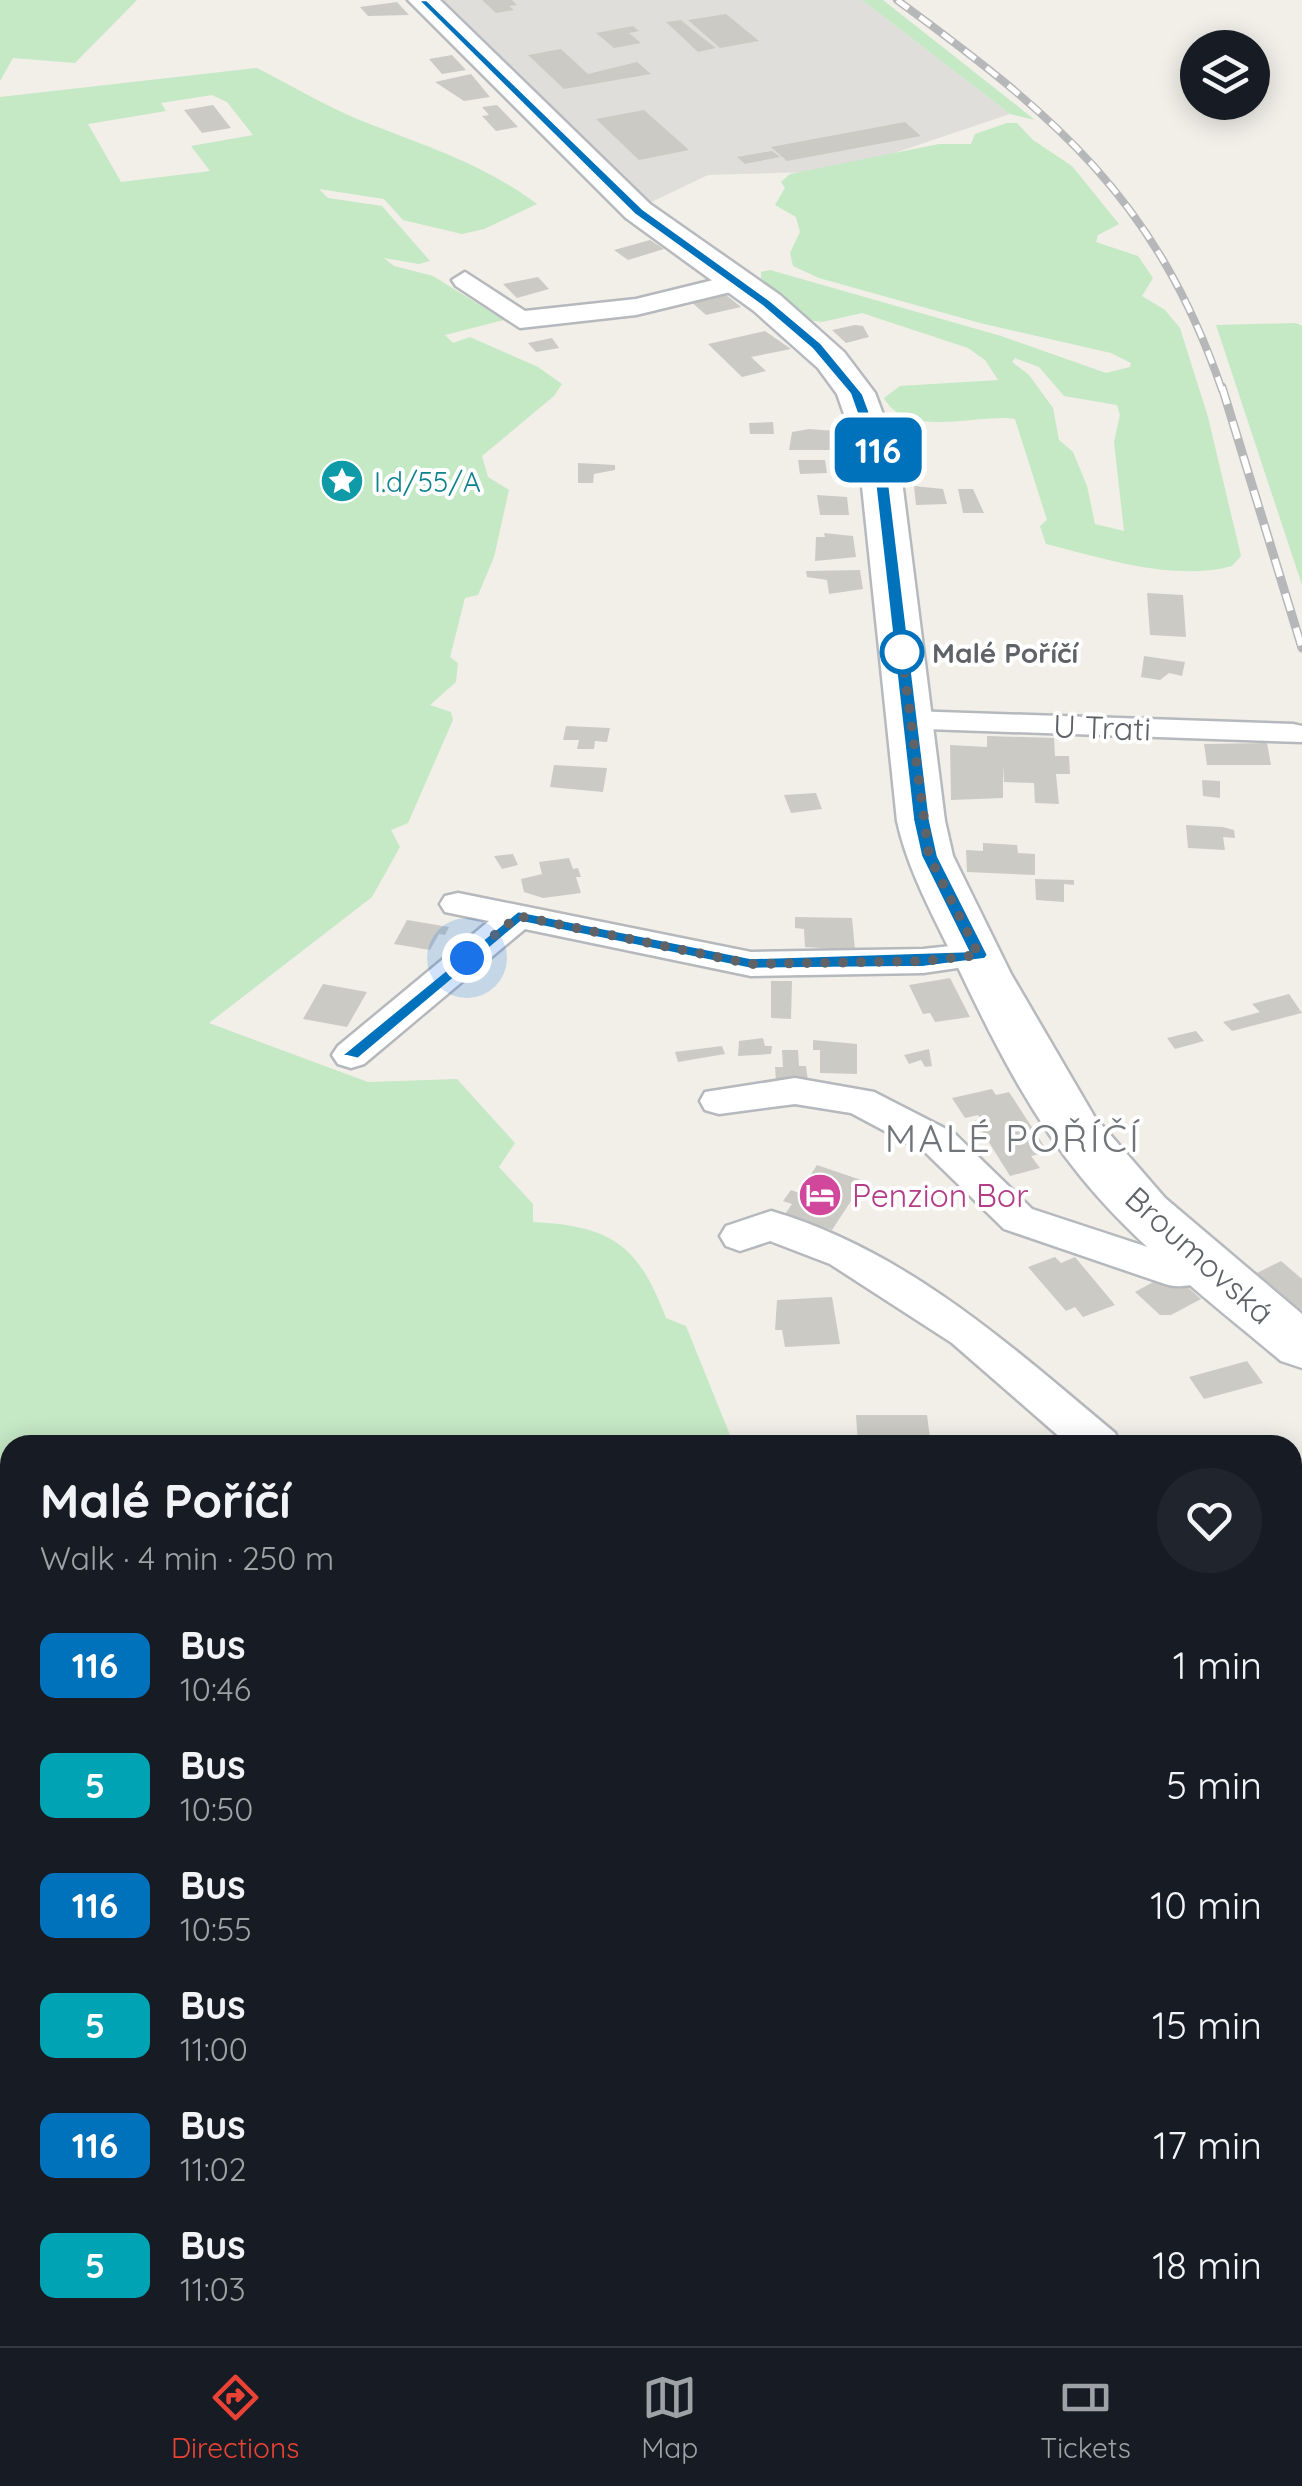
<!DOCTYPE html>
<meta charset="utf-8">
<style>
:root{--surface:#171b24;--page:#20242c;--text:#f1f3f6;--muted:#9ea1a6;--line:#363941;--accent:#ea4335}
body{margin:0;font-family:Quicksand,sans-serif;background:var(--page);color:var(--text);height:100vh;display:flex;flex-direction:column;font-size:38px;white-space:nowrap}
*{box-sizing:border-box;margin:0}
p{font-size:32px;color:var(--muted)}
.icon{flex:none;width:55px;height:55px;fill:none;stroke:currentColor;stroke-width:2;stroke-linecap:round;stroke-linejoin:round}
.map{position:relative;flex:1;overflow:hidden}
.panel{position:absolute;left:0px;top:1435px;width:1302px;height:912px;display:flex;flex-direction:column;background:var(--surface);border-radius:30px 30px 0 0;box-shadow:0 5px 25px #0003}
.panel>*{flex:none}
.badge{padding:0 20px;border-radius:15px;font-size:35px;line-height:65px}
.buttons{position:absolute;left:1180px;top:30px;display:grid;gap:20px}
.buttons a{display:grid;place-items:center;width:90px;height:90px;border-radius:50%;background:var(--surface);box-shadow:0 5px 25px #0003;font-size:50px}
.you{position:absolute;width:50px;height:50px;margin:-25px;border:8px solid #fff;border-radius:50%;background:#1a73e8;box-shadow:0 0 0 15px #1a73e833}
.map>.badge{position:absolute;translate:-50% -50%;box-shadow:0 0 0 5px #fff}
.round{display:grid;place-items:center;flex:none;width:105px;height:105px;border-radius:52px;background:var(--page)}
.overview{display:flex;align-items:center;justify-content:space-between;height:170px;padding:0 40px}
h1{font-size:48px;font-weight:700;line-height:75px}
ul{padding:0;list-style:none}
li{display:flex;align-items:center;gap:30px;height:120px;padding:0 40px}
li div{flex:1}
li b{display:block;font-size:38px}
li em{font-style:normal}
li .badge{min-width:110px;font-weight:700;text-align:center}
.tab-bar{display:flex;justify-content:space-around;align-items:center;height:140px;border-top:2px solid var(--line);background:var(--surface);font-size:28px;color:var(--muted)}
.tab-bar a{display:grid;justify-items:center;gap:5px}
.tab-bar .on{color:var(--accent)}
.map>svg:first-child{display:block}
</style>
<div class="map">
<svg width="1302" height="2346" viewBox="0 0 1302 2346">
<rect width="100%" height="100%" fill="#f1efe8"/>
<path fill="#e0deda" d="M 440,0 L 862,0 L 1010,114 L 841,171 L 708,175 L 641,207 Z"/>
<path fill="#c5e8c5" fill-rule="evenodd" d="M 0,0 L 137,0 L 75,63 L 13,58 L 0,81 Z
M 862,0 L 883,0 L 1035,120 L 1010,114 Z
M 257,68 C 292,86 326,106 362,121 C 425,146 482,163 537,204 L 484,229 L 462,234 L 403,220 L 384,199 L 319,189 L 328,198 L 382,206 L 430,261 L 419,264 L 384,258 L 394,266 L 433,276 L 504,320 L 445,335 L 453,343 L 470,337 L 538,367 L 562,384 L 554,396 L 482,456 L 488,477 L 509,490 L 494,557 L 478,595 L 465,598 L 450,657 L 458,663 L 456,682 L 430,705 L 451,712 L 453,720 L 408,823 L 391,830 L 400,847 L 372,897 L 209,1023 L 368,1082 L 457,1079 L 515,1143 L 499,1167 L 533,1204 L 533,1222 C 611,1226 638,1244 666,1318 L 686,1326 L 734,1445 L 10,1445 L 10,2338 L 433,2338 L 415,2346 L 0,2346 L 0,97 ZM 212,95 L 227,102 L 253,135 L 191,146 L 210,171 L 121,182 L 88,124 L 166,111 L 161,103 Z
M 1007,123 L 1017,123 L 1033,140 L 1072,166 L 1119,224 L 1098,235 L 1096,242 L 1138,256 L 1153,278 L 1142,296 L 1165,310 L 1180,328 L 1208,417 L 1241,556 L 1232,566 C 1175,582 1102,558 1046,544 L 1040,526 L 1047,520 L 1015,419 C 979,413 907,440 884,398 L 900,386 L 998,380 L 985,360 L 968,348 L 862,313 L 822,322 L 808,320 L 761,278 L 761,272 L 770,270 L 1001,336 L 1106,373 L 1130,367 L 1131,363 L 1111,353 L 980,323 L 819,278 L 793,266 L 790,253 L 800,232 L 796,217 L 775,205 L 785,188 L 781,182 L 790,174 L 939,144 L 971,144 L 975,134 ZM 1015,358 L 1039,367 L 1064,396 L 1117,405 L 1120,415 L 1114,442 L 1124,531 L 1095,524 L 1087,486 L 1073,452 L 1059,440 L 1053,408 L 1029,375 L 1012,362 Z
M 1296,323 L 1302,326 L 1302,585 L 1216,325 Z"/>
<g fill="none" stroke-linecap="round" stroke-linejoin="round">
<path stroke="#aadaff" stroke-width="12" d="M 1292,1713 L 1302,1708
M 902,2346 L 909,2338"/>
</g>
<path fill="#cccac5" d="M 482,0 L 512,0 L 517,5 L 509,6 L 514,10 L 496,13 Z
M 397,2 L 409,15 L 368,16 L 360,7 Z
M 726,14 L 759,41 L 720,48 L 688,20 Z
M 681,20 L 699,35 L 716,48 L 698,52 L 666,22 Z
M 633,26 L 639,31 L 629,33 L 641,43 L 614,48 L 596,33 Z
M 561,49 L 588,74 L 637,62 L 651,74 L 564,89 L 528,55 Z
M 452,55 L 466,70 L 442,74 L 429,59 Z
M 471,74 L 490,97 L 464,101 L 435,82 Z
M 213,105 L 231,128 L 202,133 L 184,110 Z
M 497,105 L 518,127 L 496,131 L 482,116 L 489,115 L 482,107 Z
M 644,110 L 689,150 L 639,160 L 596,119 Z
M 905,122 L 921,136 L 787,161 L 771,147 Z
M 772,151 L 780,157 L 745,164 L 737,157 Z
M 650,240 L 664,249 L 628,260 L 614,250 Z
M 538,277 L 549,289 L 517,298 L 503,284 Z
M 725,294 L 741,307 L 706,315 L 689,300 Z
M 855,325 L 863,326 L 869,337 L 846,343 L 832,330 Z
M 765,331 L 791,349 L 751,357 L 766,371 L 742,377 L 708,344 Z
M 552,338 L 559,348 L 536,352 L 528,343 Z
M 773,422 L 774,434 L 750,434 L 749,423 Z
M 809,429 L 836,431 L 838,450 L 789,450 L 792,432 Z
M 798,460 L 825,460 L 827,473 L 800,474 Z
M 578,463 L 615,465 L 615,470 L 594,474 L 593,483 L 578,483 Z
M 914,486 L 943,489 L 947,504 L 916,505 Z
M 958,489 L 973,489 L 984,513 L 963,513 Z
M 817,495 L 847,497 L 849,515 L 820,515 Z
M 824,533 L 853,536 L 856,557 L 815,561 L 816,537 L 825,537 Z
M 860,570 L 863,589 L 829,594 L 827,580 L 807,577 L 806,571 Z
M 1147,593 L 1183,595 L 1186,637 L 1150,635 Z
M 1144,656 L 1185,662 L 1182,676 L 1169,673 L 1160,680 L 1141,677 Z
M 566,726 L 610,728 L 607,742 L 595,741 L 594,749 L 577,749 L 579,740 L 563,740 Z
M 987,736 L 1054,738 L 1055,756 L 1069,756 L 1070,774 L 1056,774 L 1059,804 L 1035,803 L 1034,783 L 1004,782 L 1003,765 L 1003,798 L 951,800 L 950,745 L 987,747 Z
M 1267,743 L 1271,765 L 1207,765 L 1204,744 Z
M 554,765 L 607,768 L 603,792 L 550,787 Z
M 1202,780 L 1220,781 L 1220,798 L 1203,796 Z
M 816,793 L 822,809 L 791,813 L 784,795 Z
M 1186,825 L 1223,827 L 1234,830 L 1235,838 L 1223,837 L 1225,850 L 1188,848 Z
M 983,843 L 1017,845 L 1018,853 L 1035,854 L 1035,875 L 967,872 L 966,850 L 983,851 Z
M 513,854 L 518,865 L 502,869 L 494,856 Z
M 569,858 L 573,869 L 578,868 L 581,877 L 576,877 L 581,893 L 543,898 L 524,892 L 521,879 L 542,874 L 539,862 Z
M 1035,879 L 1074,880 L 1074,885 L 1064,884 L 1064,902 L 1036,900 Z
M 795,917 L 852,918 L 855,950 L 805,947 L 804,929 L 795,928 Z
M 407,920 L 449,927 L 445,935 L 439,934 L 430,950 L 394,944 Z
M 950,978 L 970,1017 L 935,1022 L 930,1013 L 923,1014 L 909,985 Z
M 771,981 L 792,981 L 791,1019 L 771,1018 Z
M 323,984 L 367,992 L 347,1027 L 303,1019 Z
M 1289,994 L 1302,1013 L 1232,1031 L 1223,1022 L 1260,1012 L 1252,1004 Z
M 1196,1031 L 1204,1041 L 1175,1049 L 1167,1038 Z
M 763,1038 L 765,1046 L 772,1046 L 771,1054 L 738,1056 L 739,1041 Z
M 813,1040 L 857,1044 L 857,1074 L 820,1073 L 820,1050 L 813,1050 Z
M 722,1046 L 725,1054 L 678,1062 L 675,1052 Z
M 929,1049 L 932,1066 L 925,1067 L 921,1060 L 909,1064 L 904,1055 Z
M 782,1050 L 798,1050 L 799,1066 L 806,1066 L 808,1081 L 776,1081 L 775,1067 L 783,1067 Z
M 992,1089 L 996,1095 L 1009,1092 L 1048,1152 L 1031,1156 L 1040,1168 L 1010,1176 L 975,1120 L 981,1119 L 978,1115 L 965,1118 L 952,1098 Z
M 817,1165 L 864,1181 L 832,1230 L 785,1214 L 792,1204 L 783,1201 L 791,1190 L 799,1193 Z
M 1055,1257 L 1061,1263 L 1075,1257 L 1115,1305 L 1083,1317 L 1075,1307 L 1066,1311 L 1028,1267 Z
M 1281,1261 L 1302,1279 L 1302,1318 L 1253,1275 Z
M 1162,1277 L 1174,1288 L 1183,1283 L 1201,1299 L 1171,1315 L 1160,1315 L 1135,1292 Z
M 832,1297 L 840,1344 L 785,1347 L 782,1330 L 775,1330 L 777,1300 Z
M 1247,1361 L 1263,1383 L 1204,1399 L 1189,1377 Z
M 856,1415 L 927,1415 L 931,1445 L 858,1445 Z
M 573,2338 L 806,2338 L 812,2346 L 559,2346 Z
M 1203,2338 L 1264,2338 L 1278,2346 L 1207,2346 L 1200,2342 Z"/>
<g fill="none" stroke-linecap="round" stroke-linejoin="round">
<g stroke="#b5b8bc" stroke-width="5">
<path id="minor" d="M 465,272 L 525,311 L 636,299 L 738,274 L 751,282 L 747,288 L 636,315 L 520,328 L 456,286 L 452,280 Z
M 910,711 L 1293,724 L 1302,726 L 1302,742 L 898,728 L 894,721 L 898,714 Z
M 458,893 L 751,952 L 923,949 L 979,943 L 992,947 L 997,955 L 992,963 L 923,973 L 751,976 L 525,929 L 364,1064 L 351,1068 L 338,1064 L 332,1055 L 338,1046 L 489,921 L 445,912 L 440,904 L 445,896 Z
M 795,1078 L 874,1092 L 954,1133 L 1032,1209 L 1181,1258 L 1206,1250 L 1221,1254 L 1227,1265 L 1221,1276 C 1201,1282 1185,1290 1165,1284 L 1004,1229 L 926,1153 L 851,1113 L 795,1104 L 719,1114 L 705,1110 L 700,1101 L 705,1092 Z
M 771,1211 C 905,1250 1010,1345 1115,1433 L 1121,1445 L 1069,1445 L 952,1343 L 830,1264 L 770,1241 L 740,1251 L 726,1246 L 720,1236 L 726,1226 Z
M 1302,1589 L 1302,1627 L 1292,1630 L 1292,1592 Z
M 1302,2066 L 1302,2134 L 1292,2138 L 1292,2070 Z
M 1150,2338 L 1209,2338 L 1206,2346 L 1147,2346 Z"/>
</g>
<g stroke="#b6babf" stroke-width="5">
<path id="secondary" d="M 408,0 L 440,0 L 650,204 L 780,295 L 844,352 L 875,393 L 899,457 L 945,821 L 953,856 L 1011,974 L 1094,1116 L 1165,1198 L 1302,1314 L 1302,1368 L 1281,1361 C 1212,1303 1138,1247 1081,1177 C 1028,1112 990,1035 955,961 C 933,915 908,871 897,821 L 859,457 L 837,394 L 818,368 L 754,311 L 626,218 Z"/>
</g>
<use href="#minor" fill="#fff" fill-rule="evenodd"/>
<use href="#secondary" fill="#fff" fill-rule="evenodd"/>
<g stroke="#b6b7b8" stroke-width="8">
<path id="rail-far1" d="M 897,0 C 1054,115 1156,198 1222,390"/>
</g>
<g stroke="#b6b7b8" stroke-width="9">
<path id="rail" d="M 1222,387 L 1302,648"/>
</g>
<use href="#rail-far1" stroke="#fff" stroke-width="5" stroke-dasharray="14" stroke-linecap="butt"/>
<use href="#rail" stroke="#fff" stroke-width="6" stroke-dasharray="18" stroke-linecap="butt"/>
</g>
<path fill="#0072bc" stroke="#fff" stroke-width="2.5" d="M 418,0 L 427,0 L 643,209 L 771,301 L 821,343 L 863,394 L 886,456 L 930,820 L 938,856 L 988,955 L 985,959 L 924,967 L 751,969 L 521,922 L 358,1059 L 342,1055 L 518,911 L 751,958 L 968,951 L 921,856 L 913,820 L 872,456 L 850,394 L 812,349 L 762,306 L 634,214 Z"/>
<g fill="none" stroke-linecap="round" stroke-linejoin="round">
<path stroke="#5f6368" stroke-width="10" stroke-dasharray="0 18" d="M 467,958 L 518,916 L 751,964 L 924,961 L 979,955 L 929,856 L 901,647 L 902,652"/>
</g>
<defs>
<g id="sight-disc" transform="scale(2.25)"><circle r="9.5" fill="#0f9aa8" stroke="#fff"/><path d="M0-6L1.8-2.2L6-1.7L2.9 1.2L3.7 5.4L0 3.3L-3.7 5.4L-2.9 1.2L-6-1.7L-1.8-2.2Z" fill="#fff"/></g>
<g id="hotel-disc" transform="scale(2.25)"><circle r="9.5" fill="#d1479c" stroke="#fff"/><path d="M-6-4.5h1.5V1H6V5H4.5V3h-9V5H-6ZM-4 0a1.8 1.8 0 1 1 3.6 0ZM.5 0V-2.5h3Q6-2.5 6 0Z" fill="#fff"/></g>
</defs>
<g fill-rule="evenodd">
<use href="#sight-disc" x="342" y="481"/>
<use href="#hotel-disc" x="820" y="1195"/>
</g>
<circle fill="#fff" stroke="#0072bc" stroke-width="5" cx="902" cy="652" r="20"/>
<g text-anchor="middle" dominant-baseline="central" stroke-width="8" stroke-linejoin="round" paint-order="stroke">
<g font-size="28" fill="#0d838f" stroke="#fff" text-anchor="start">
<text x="374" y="481">I.d/55/A</text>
</g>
<g font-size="28" font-weight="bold" fill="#5f6368" stroke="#fff" text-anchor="start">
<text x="932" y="652">Malé Poříčí</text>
</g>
<g font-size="32" fill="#5f6368" stroke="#fff">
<text transform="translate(1102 727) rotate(2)">U Trati</text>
<text transform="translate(1200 1255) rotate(42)">Broumovská</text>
</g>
<g font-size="32" fill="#b23c85" stroke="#fff" text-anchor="start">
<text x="852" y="1195">Penzion Bor</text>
</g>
<g font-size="38" letter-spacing="2.5" fill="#70757a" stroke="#fff">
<text x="1013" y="1138">MALÉ POŘÍČÍ</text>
</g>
</g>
</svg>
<div class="buttons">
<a><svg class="icon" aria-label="layers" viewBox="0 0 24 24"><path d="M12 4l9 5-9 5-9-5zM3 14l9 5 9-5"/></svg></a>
</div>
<div class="you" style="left:467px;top:958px"></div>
<b class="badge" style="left:878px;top:450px;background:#0072bc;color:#fff">116</b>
<section class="panel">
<div class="overview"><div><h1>Malé Poříčí</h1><p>Walk · 4 min · 250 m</p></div><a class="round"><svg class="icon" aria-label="heart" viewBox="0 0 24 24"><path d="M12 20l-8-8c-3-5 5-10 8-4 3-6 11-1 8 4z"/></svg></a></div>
<ul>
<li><span class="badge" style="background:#0072bc;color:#fff">116</span><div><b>Bus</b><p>10:46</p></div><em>1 min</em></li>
<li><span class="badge" style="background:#00a3b4;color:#fff">5</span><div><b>Bus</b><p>10:50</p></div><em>5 min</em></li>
<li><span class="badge" style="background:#0072bc;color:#fff">116</span><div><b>Bus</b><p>10:55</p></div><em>10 min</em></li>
<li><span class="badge" style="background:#00a3b4;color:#fff">5</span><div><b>Bus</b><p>11:00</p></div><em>15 min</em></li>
<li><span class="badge" style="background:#0072bc;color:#fff">116</span><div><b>Bus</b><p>11:02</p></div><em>17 min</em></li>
<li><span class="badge" style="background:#00a3b4;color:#fff">5</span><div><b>Bus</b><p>11:03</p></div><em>18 min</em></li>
</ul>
</section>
</div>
<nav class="tab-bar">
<a class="on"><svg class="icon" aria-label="directions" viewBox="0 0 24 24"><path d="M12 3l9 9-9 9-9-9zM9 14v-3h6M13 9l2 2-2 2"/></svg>Directions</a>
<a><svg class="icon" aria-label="map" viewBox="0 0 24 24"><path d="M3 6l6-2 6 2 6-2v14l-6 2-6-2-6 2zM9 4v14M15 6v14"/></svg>Map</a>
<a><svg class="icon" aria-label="tickets" viewBox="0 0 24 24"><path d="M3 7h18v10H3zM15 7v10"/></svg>Tickets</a>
</nav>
